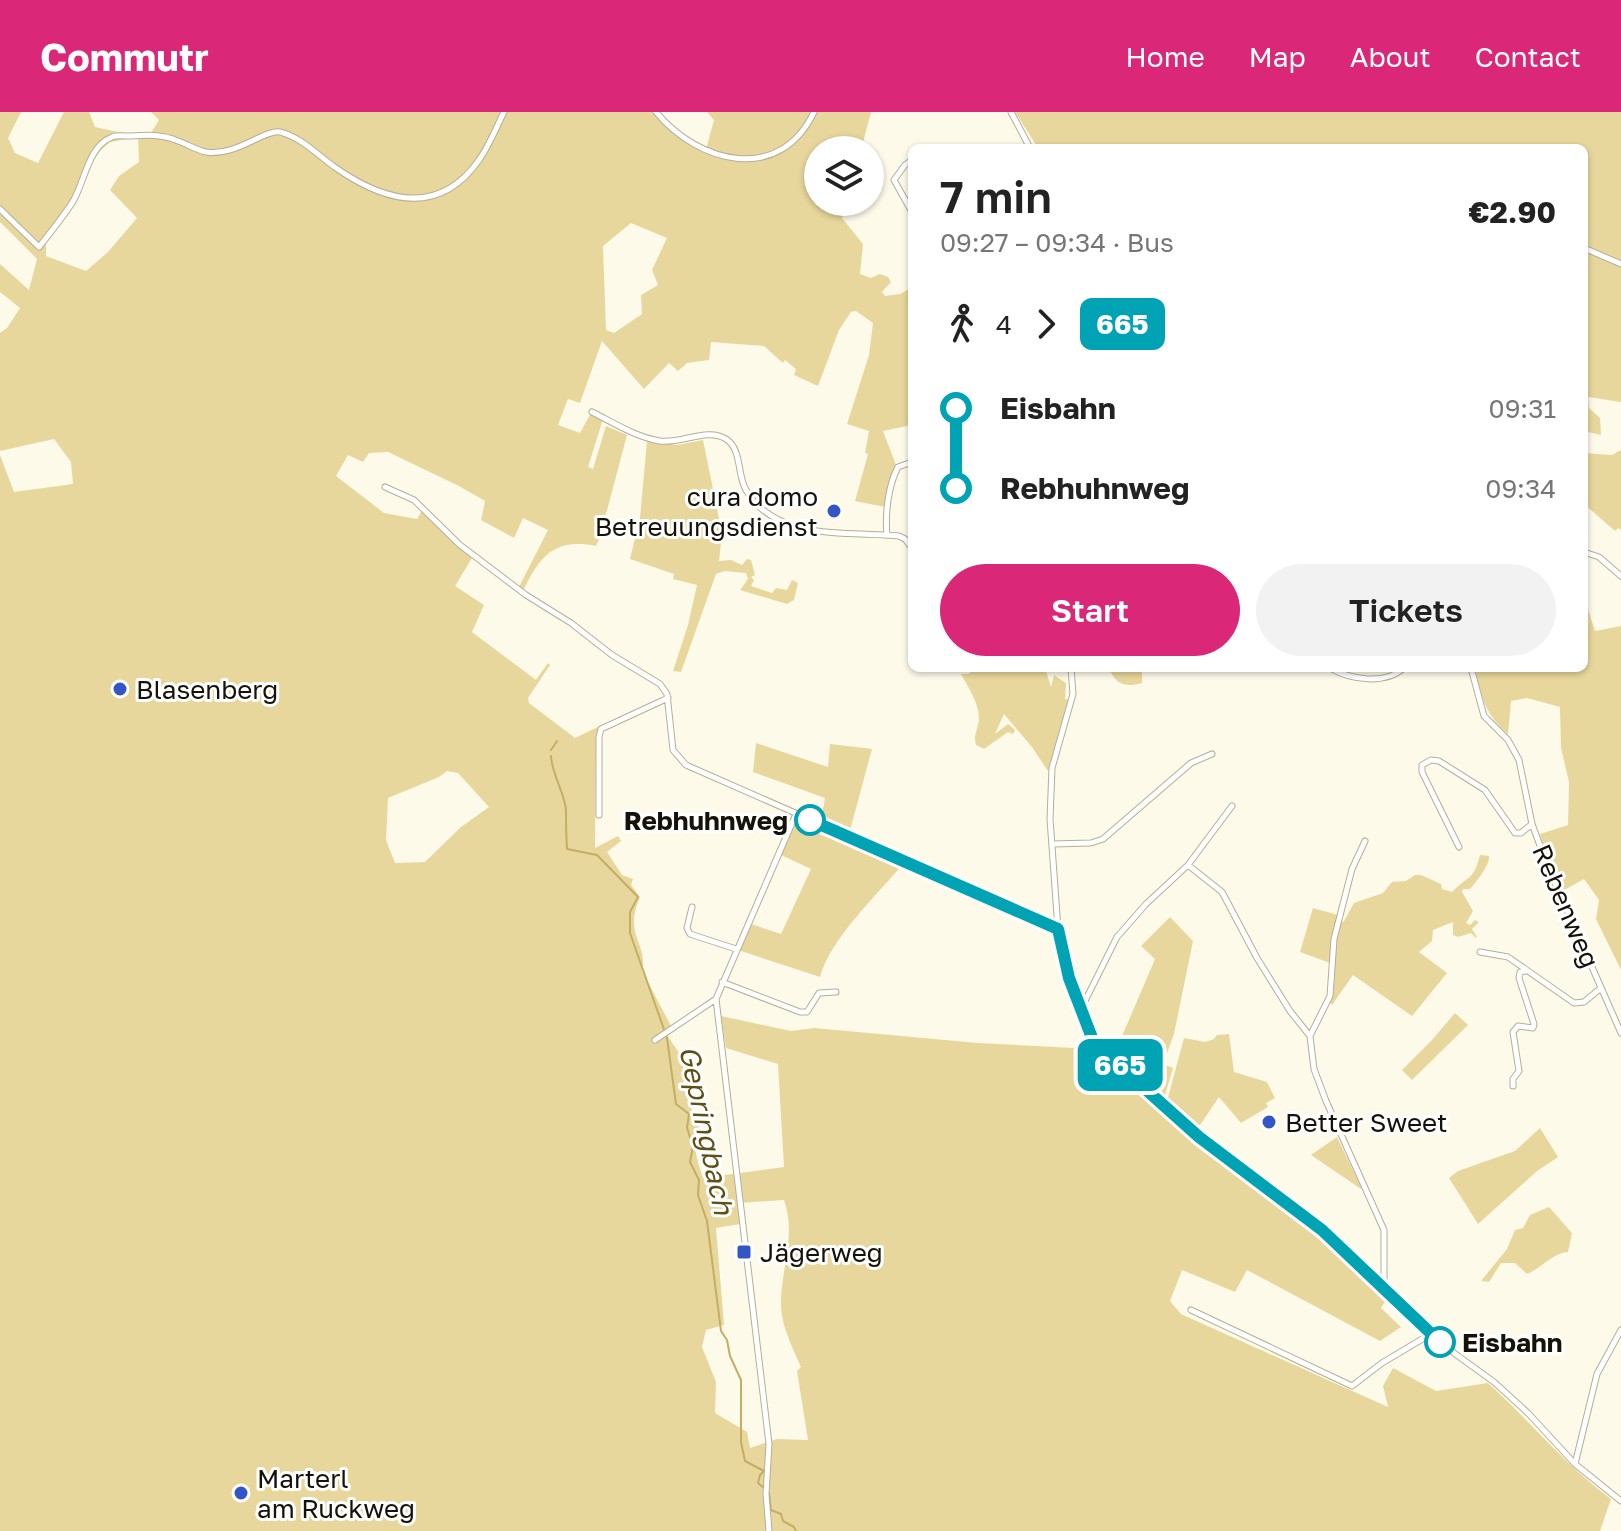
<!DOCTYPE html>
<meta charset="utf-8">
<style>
:root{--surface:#fff;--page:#f2f2f2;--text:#222;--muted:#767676;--accent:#db2777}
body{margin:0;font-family:"Golos Text",sans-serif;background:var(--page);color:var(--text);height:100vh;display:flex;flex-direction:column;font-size:30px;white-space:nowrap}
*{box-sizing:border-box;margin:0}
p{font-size:26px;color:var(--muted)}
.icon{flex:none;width:44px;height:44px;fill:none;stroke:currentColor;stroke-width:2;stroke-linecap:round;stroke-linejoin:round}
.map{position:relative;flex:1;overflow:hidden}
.side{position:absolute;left:908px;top:32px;width:680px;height:528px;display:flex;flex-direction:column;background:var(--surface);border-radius:12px;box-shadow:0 2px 6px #0004}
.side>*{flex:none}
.badge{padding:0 16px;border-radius:12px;font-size:28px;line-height:52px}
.buttons{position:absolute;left:804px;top:24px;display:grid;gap:16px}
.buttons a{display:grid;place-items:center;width:80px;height:80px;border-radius:50%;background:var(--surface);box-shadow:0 2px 6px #0004;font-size:40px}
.map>.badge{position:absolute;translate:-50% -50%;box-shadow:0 0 0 4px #fff}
.legs{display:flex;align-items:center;gap:12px;height:88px;padding:0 32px;font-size:26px}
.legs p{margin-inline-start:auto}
.summary{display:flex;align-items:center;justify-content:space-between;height:136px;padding:0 32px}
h1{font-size:44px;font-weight:600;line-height:60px}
.primary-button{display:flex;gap:16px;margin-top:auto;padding:16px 32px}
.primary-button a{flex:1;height:92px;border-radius:48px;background:var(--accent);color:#fff;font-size:32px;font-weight:600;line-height:92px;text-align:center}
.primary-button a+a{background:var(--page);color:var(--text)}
ul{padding:0 32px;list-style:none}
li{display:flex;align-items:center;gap:28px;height:80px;font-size:30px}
li i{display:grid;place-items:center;width:12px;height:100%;margin:0 10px;background:currentColor}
li i::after{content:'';width:20px;height:20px;margin:-10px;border:6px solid;border-radius:50%;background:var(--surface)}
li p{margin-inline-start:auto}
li:first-child i{background:linear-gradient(#0000 50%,currentColor 0)}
li:last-child i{background:linear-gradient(currentColor 50%,#0000 0)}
header{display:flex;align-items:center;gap:48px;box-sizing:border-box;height:112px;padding:0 40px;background:var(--accent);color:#fff}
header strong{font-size:38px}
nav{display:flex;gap:44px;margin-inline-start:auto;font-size:28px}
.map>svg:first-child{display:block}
</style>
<header>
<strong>Commutr</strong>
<nav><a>Home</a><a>Map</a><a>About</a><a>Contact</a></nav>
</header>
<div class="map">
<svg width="1621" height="1419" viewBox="0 0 1621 1419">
<rect width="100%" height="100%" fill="#fefaea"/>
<path fill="#e8d79c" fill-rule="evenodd" d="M 0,0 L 21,0 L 8,26 L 15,41 L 38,51 L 64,0 L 89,0 L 95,15 C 119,20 125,23 151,21 L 159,8 L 151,0 L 654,0 L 670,17 L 705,41 L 714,8 L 707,0 L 871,0 L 861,38 L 818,38 L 818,90 L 846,90 L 842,106 L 863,132 L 860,162 L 871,166 L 880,162 L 888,165 L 891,170 L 882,180 L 885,184 L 900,182 L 909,177 L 911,181 L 909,193 L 912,199 L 912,313 L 883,319 L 896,353 L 891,363 L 885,395 L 855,389 L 868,342 L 865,341 L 869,319 L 847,312 L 869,243 L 873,211 L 856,199 L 851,200 L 839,218 L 818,274 L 794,263 L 796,257 L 785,248 L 783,251 L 764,234 L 711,230 L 709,248 L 687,251 L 678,259 L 669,251 L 644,277 L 602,229 L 580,291 L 568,287 L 558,313 L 580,321 L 591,301 L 603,307 L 588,355 L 593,357 L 606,314 L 627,323 L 600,425 L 596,434 C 554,426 540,444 523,479 L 519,475 L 548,418 L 523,406 L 514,426 L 481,408 L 485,389 L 459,374 L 388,340 L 369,341 L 363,350 L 348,343 L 336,364 L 384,401 L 417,407 L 423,397 L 472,446 L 455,474 L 484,493 L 472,520 L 536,568 L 548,551 L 550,553 L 528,586 L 529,591 L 575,626 L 602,613 L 596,625 L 595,736 L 618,724 L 621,729 L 607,740 L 622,763 L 633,767 L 631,773 L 640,785 C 623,824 648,830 642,859 L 671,914 L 664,919 L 682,945 L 686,983 L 700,1019 C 691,1034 698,1050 703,1066 L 784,1055 L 778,952 L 726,936 L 721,904 L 791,919 L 814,916 L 978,931 L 1093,937 L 1161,1001 L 1299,1107 L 1387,1186 L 1381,1196 L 1401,1215 L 1380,1229 L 1247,1158 L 1235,1180 L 1182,1158 L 1170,1189 L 1181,1202 L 1388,1295 L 1383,1274 L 1393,1256 L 1436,1279 L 1488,1271 C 1530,1309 1566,1354 1611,1387 L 1600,1419 L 0,1419 L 0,343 L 14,380 L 73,372 L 71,350 L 54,327 L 0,339 L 0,221 L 7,216 L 20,196 L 0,180 L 0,152 L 29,178 L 37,147 L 0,110 ZM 138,25 L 139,50 L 119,64 L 110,78 L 137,106 L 108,140 L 86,159 L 46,144 L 46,132 L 79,84 L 93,49 L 100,39 L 110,30 ZM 631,111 L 667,126 L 652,158 L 658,173 L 641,183 L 642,202 L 614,221 L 606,218 L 603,134 ZM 447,659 L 458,661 L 489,695 L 461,715 L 425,750 L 395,751 L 386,728 L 388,686 L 439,665 ZM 784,1088 C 797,1126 780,1157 781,1195 C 782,1215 793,1237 801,1255 L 797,1259 L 808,1328 L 777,1327 L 750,1336 L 747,1320 L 715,1301 L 716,1270 L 702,1235 L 706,1218 L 724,1213 L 716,1116 L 740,1112 L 738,1091 Z
M 1015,0 L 1621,0 L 1621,290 L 1588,285 L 1589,296 L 1600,306 L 1601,323 L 1584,319 L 1584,36 L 1038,36 Z
M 703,328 L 722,421 L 719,449 L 731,448 L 742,453 L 747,447 L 751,448 L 755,463 L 751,465 L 754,468 L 751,474 L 772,481 L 776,476 L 787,478 L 792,468 L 798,471 L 794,488 L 787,492 L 740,478 L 748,467 L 746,461 L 725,459 L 716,462 L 681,560 L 673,559 L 688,513 L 697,473 L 673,467 L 674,462 L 630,447 L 640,406 L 647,329 L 677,333 Z
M 1621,338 L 1621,418 L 1618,416 L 1615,419 L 1584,392 L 1584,341 L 1612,343 Z
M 1584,485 L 1595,519 L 1621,514 L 1621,858 L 1596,807 L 1599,788 L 1584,767 L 1559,781 L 1540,722 L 1568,713 L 1569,670 L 1561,636 L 1560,595 L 1527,586 L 1511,589 L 1508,622 C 1484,601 1483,587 1475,557 L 1584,556 Z
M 973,556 L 1045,556 L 1051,575 L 1054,563 L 1066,571 L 1065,587 L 1069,587 L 1048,659 L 1032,635 L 1004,602 L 995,622 L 1008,612 L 1015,618 L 1013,622 L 1008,620 L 984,637 L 976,633 C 973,622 978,618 979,607 C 979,591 968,575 961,562 L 969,562 Z
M 1109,556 L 1142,556 L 1142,571 C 1125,576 1115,572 1109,556 Z
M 756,631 L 828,655 L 830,632 L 872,637 L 849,722 L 821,710 L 825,686 L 753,660 Z
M 804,708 L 903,752 C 878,782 829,828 820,865 L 738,838 L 751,812 L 781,822 L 811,757 L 781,743 L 795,711 Z
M 1480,743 L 1489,744 C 1490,753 1477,769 1470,777 L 1463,777 L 1462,780 L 1473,799 L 1466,811 L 1470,813 L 1475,808 L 1479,810 L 1472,817 L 1477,825 L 1476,826 L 1471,821 L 1458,825 L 1453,823 L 1453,810 L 1433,818 L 1432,829 L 1419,840 L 1447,861 L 1412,904 L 1353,863 L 1332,893 L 1330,891 C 1337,866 1333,839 1339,813 L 1344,809 L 1354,791 L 1383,781 L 1392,770 L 1406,769 L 1415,763 L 1421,763 L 1441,772 L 1442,777 L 1452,780 C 1471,761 1473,769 1480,743 Z
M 1313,796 L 1338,803 L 1331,831 L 1330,851 L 1300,840 Z
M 1170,805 L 1193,829 L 1174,922 L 1163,952 L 1173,956 L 1163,990 L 1114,943 L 1155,847 L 1141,834 Z
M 1455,901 L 1468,913 L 1412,968 L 1402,958 L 1432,928 Z
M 1229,922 L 1234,960 L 1267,970 L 1275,986 L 1266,991 L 1268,995 L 1241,1011 L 1219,985 L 1198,1016 L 1166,993 L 1184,926 L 1205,930 L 1214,927 L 1217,923 Z
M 1540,1016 L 1558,1045 L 1537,1059 L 1478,1112 L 1449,1066 L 1458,1059 L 1515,1039 Z
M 1337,1025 L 1361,1075 L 1361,1077 L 1311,1043 Z
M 1549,1095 L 1572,1121 L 1568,1140 C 1552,1141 1542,1156 1527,1162 L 1515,1151 L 1501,1151 L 1489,1170 L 1481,1169 L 1507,1137 L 1515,1118 L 1523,1116 L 1530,1103 Z"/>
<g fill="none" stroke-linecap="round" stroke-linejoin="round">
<path stroke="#c4ae63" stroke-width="2" d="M 551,638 L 557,629
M 551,644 C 552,663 566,684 566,699 C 566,711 566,723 567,737 L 597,743 L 638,785 L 630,800 L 630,821 L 667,926 L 676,992 L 689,1002 L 687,1016 L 693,1034 L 690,1050 L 699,1068 L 698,1083 L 707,1109 L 721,1219 L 727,1228 L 730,1244 L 741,1268 L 741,1330 L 745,1349 L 764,1359 L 760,1363 L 758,1371 L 764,1376
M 769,1381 L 771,1398 L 781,1402 L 783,1409 L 794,1415 L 796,1419"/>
<g stroke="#b5ae96" stroke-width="7">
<path id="minor" d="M 656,0 C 699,52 780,72 814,0
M 1011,0 L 1030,36
M 912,48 L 905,53 L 894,68 L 912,100
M 0,97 L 39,135 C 51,120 62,106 72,91 C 85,71 87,35 112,25 C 116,23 125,24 130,24 C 147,23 162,22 178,29 C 187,32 196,38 206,40 C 235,45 265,17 280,20 C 303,26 317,43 336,56 C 385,90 439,105 479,48 C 489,34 496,16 504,0
M 1584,136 L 1621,152
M 592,300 C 614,311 636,325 660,329 C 681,332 708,315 726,327 C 742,337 737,363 746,378 C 776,430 850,419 899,424 L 905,427 L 912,436
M 385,375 L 414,388 L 460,433 L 526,483 L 571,511 L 612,543 L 660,572 L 667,582 L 673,638 L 686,653 L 1057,816
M 887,423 C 885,402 888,374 898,355 L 912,350
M 1584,440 L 1599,445 L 1621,464
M 1071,556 L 1073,582 L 1052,656 L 1050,707 L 1058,817 L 1069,866 L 1094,931 L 1199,1025 L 1322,1118 L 1429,1223 L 1494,1270 L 1528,1301 L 1575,1352 L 1621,1389
M 1330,556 C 1351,568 1385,573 1404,556
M 1471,556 L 1484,604 L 1508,628 L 1519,648 L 1532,712 L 1548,755 L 1621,921
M 599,703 L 599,625 L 601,617 L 668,586
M 1052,732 L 1091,731 L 1103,727 L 1191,651 L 1212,642
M 1459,735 L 1422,660 L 1422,653 L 1431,648 L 1439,649 L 1485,678 L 1515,721 L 1521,721 L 1532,712
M 1188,753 L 1222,780 L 1257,846 L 1290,899 L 1310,924 L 1314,957 L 1326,989 L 1384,1118 L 1384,1177
M 692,795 L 687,816 L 690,822 L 736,837
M 1480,840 L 1508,845 L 1574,891 L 1584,890 L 1601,876
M 722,870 L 800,900 L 807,900 L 819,881 L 836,880
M 1081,897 L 1117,825 L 1146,792 L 1188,753 L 1232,694
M 1310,924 L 1330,884 L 1334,827 L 1352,757 L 1365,729
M 655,928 L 716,887
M 1513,974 L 1513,967 L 1519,959 L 1513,920 L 1518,914 L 1533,916 L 1534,912 L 1519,866 L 1520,860 L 1526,859
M 1191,1198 L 1352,1274 L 1382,1251 L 1429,1223
M 1575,1352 L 1597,1262 L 1621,1218
M 769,1419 L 766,1382 L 769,1332 L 716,887 L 796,702"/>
</g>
<use href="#minor" stroke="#fff" stroke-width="5"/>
</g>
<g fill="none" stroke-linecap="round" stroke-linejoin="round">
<g stroke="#fff" stroke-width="18">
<path id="line-1" d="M 810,708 L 1058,817 L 1069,866 L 1094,931 L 1199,1025 L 1322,1118 L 1440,1230"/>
</g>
<use href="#line-1" stroke="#00a3b4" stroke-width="12"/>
</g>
<g fill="#3355c6" stroke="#fff" stroke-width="3">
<circle cx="834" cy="399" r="8"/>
<circle cx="120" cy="577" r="8"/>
<circle cx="1269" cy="1010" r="8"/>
<rect x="736" y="1132" width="16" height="16" rx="4"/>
<circle cx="241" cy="1381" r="8"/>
</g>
<g fill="#fff" stroke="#00a3b4" stroke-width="4">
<circle cx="810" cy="708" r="14"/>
<circle cx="1440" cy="1230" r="14"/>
</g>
<g text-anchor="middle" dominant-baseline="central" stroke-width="6" stroke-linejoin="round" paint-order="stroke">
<g font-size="26" fill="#151209" stroke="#fff" text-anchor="start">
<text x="818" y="384" text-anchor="end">cura domo<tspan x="818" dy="30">Betreuungsdienst</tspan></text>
<text x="136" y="577">Blasenberg</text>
<text x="1285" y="1010">Better Sweet</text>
<text x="760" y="1140">Jägerweg</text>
<text x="257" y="1366">Marterl<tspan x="257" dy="30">am Ruckweg</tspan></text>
</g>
<g font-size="26" font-weight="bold" fill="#151209" stroke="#fff" text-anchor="end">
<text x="788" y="708">Rebhuhnweg</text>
<text x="1462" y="1230" text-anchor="start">Eisbahn</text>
</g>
<g font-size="26" fill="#151209" stroke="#fff">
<text transform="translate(1566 794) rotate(67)">Rebenweg</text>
</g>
<g font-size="28" font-style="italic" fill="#5e4f15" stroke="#fff">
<text transform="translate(707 1018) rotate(78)">Gepringbach</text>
</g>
</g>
</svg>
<div class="buttons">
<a><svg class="icon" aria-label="layers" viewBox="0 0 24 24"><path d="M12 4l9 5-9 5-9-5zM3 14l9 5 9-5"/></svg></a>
</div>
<b class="badge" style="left:1120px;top:953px;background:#00a3b4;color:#fff">665</b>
<section class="side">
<div class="summary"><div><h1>7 min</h1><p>09:27 – 09:34 · Bus</p></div><b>€2.90</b></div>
<div class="legs"><svg class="icon" aria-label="walk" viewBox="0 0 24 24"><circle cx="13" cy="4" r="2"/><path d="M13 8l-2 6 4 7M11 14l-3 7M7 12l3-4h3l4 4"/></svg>4<svg class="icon" aria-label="forward" viewBox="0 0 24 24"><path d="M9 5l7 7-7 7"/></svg><b class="badge" style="background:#00a3b4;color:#fff">665</b></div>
<ul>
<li><i style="color:#00a3b4"></i><b>Eisbahn</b><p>09:31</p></li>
<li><i style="color:#00a3b4"></i><b>Rebhuhnweg</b><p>09:34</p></li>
</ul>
<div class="primary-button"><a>Start</a><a>Tickets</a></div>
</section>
</div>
